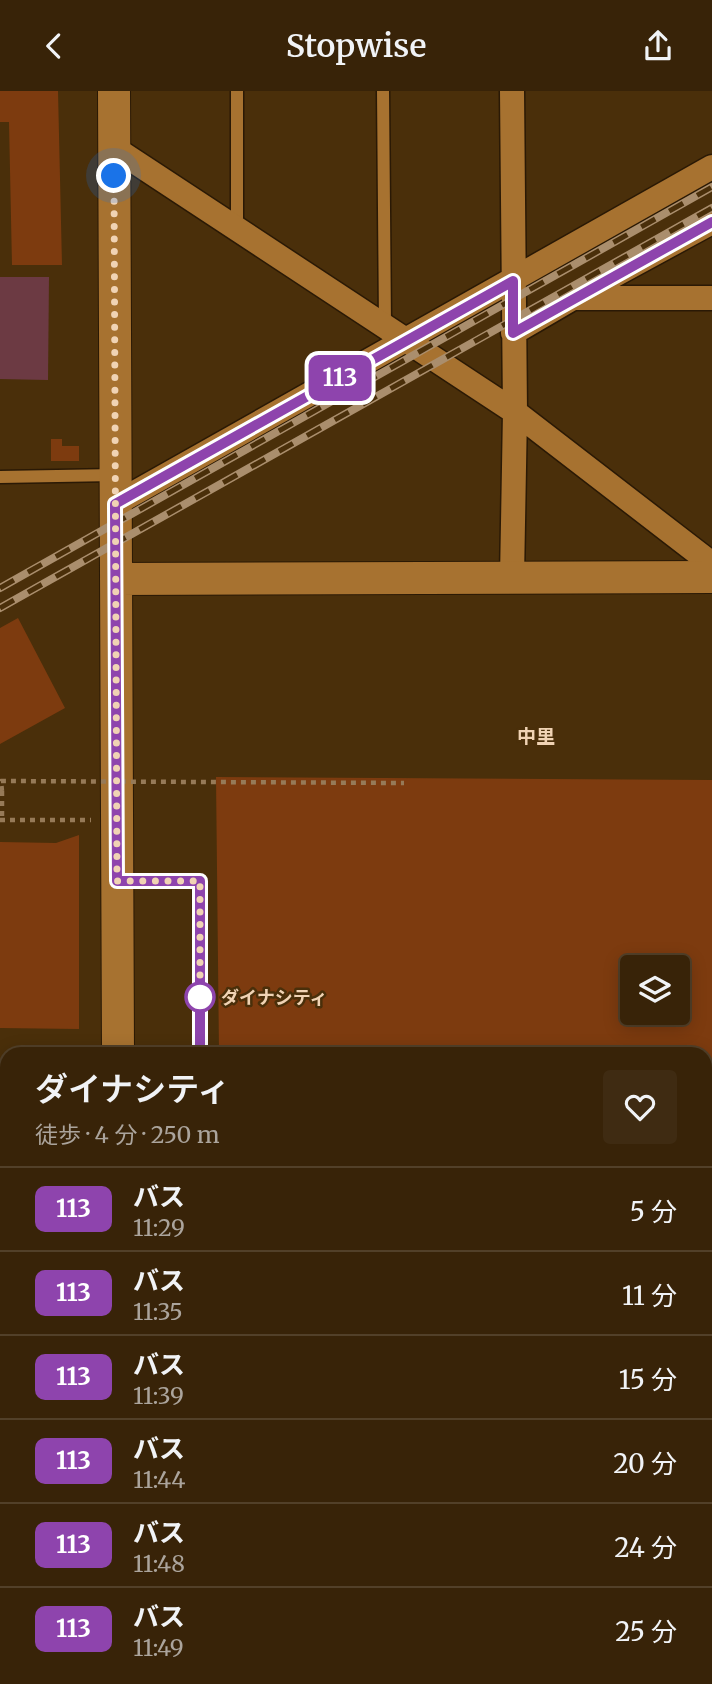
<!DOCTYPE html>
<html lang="ja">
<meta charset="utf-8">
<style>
:root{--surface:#382308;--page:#3f2b12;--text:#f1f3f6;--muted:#aba49c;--line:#524029}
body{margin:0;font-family:Merriweather,"Noto Sans JP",serif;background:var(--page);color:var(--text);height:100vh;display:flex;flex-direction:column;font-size:26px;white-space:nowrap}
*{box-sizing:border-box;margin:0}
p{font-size:23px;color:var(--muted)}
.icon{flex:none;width:38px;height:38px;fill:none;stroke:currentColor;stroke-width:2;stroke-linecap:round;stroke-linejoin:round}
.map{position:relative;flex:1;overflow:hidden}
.panel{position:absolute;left:0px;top:956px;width:712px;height:639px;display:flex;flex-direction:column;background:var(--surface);border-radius:21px 21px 0 0;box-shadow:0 4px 18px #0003,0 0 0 2px var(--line)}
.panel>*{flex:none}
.badge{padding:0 14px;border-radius:10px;font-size:24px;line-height:46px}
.tools{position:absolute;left:620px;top:864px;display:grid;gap:14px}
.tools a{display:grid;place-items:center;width:70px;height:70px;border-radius:7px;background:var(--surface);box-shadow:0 4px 18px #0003,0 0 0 2px var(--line);font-size:35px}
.you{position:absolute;width:35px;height:35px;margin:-18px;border:5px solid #fff;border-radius:50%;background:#1a73e8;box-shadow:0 0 0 10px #1a73e833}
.map>.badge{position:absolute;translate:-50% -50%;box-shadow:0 0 0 4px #fff}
.round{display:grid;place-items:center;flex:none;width:74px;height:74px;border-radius:7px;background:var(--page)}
.overview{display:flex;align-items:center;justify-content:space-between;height:119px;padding:0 35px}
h1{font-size:33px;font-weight:600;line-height:52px}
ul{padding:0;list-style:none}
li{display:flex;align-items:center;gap:21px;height:84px;padding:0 35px;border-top:2px solid var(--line)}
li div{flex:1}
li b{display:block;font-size:26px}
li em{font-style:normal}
li .badge{min-width:77px;font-weight:700;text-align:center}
header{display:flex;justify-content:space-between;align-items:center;height:91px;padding:0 35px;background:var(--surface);font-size:32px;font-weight:600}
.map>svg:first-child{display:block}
</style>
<header><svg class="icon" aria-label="back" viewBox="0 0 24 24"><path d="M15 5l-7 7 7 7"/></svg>Stopwise<svg class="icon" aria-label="share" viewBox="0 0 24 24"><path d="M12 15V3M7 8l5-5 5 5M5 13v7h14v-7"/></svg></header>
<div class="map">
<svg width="712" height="1593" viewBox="0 0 712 1593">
<rect width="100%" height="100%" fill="#4a2f0a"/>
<path fill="#6c3a43" d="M 0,186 L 49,186 L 48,289 L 0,288 Z"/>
<path fill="#7d3b0f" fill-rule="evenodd" d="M 0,0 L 58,0 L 62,174 L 12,174 L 9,31 L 0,31 Z
M 51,348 L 62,348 L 62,355 L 79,355 L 79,370 L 51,370 Z
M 18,527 L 65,617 L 0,653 L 0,537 Z
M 216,686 L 712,689 L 712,1127 L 705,1127 L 705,962 L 219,962 ZM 632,877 L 677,877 L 677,922 L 632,922 Z
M 79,744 L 79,938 L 0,937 L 0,751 L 56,752 Z
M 0,1014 L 7,1015 L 7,1205 L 0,1205 Z
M 705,1155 L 712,1155 L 712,1351 L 705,1351 Z
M 0,1431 L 7,1431 L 7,1469 L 0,1469 Z
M 0,1474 L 7,1474 L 7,1517 L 0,1517 Z
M 0,1525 L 7,1525 L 7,1562 L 0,1562 Z"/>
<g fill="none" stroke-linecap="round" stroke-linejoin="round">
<g stroke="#2a1905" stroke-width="15">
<path id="service" d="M 237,0 L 237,138
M 383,0 L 385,235
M 0,386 L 115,384
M 117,790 L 199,790 L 200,962"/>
</g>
<g stroke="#2a1905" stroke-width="27">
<path id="minor" d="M 114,57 L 515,321 L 712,473
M 576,205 L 712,131
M 513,242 L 573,207 L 712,207
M 115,413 L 712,76
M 512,487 L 515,321 L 512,0"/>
</g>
<g stroke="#2a1905" stroke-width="34">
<path id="tertiary" d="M 114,0 L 118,962
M 116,488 L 712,486
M 0,1371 L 7,1371
M 121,1587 L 121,1593"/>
</g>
<path stroke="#967a58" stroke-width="4.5" stroke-dasharray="5 5" stroke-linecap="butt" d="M 2,700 L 2,729
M 0,729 L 91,729"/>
<use href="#service" stroke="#a77230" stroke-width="12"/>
<use href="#minor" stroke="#a77230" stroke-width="24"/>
<use href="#tertiary" stroke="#a77230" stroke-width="32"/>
<g stroke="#aa8e6d" stroke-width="8">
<path id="rail" d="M 0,497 L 712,96
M 0,517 L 712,117"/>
</g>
<use href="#rail" stroke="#4a2f0a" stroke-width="5" stroke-dasharray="16" stroke-linecap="butt"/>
<path stroke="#967a58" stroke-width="4.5" stroke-dasharray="5 5" stroke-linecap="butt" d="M 2,700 L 1,690 L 404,692"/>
</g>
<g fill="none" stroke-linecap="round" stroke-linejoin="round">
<g stroke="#fff" stroke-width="16">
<path id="line" d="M 200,962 L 200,790 L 117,790 L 115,413 L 513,190 L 513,242 L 712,131"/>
</g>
<use href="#line" stroke="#8e44ad" stroke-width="10"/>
<path stroke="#f0d3b4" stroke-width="7" stroke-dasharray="0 12.6" d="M 114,85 L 117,790 L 200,790 L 200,906"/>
</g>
<circle fill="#fff" stroke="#8e44ad" stroke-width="3.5" cx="200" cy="906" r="14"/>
<g text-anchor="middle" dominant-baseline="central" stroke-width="5" stroke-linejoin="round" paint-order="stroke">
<g font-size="18" font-weight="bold" fill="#f0d3b4" stroke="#4a2f0a" text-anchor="start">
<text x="221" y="906">ダイナシティ</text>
</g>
<g font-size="19" font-weight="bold" fill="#f0d3b4" stroke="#4a2f0a">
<text x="536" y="645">中里</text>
</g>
</g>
</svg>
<div class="tools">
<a><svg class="icon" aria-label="layers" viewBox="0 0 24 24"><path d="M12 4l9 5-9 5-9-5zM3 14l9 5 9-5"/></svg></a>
</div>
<div class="you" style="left:114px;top:85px"></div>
<b class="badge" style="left:340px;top:287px;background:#8e44ad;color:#fff">113</b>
<section class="panel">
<div class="overview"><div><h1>ダイナシティ</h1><p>徒歩 · 4 分 · 250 m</p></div><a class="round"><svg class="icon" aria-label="heart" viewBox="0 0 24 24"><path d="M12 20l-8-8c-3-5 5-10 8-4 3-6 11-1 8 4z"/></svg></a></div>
<ul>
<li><span class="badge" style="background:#8e44ad;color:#fff">113</span><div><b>バス</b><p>11:29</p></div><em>5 分</em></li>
<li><span class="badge" style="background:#8e44ad;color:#fff">113</span><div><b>バス</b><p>11:35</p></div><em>11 分</em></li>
<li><span class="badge" style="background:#8e44ad;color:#fff">113</span><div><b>バス</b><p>11:39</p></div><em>15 分</em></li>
<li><span class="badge" style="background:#8e44ad;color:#fff">113</span><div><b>バス</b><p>11:44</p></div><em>20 分</em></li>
<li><span class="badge" style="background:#8e44ad;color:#fff">113</span><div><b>バス</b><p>11:48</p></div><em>24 分</em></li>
<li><span class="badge" style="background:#8e44ad;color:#fff">113</span><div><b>バス</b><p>11:49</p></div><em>25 分</em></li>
</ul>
</section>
</div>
